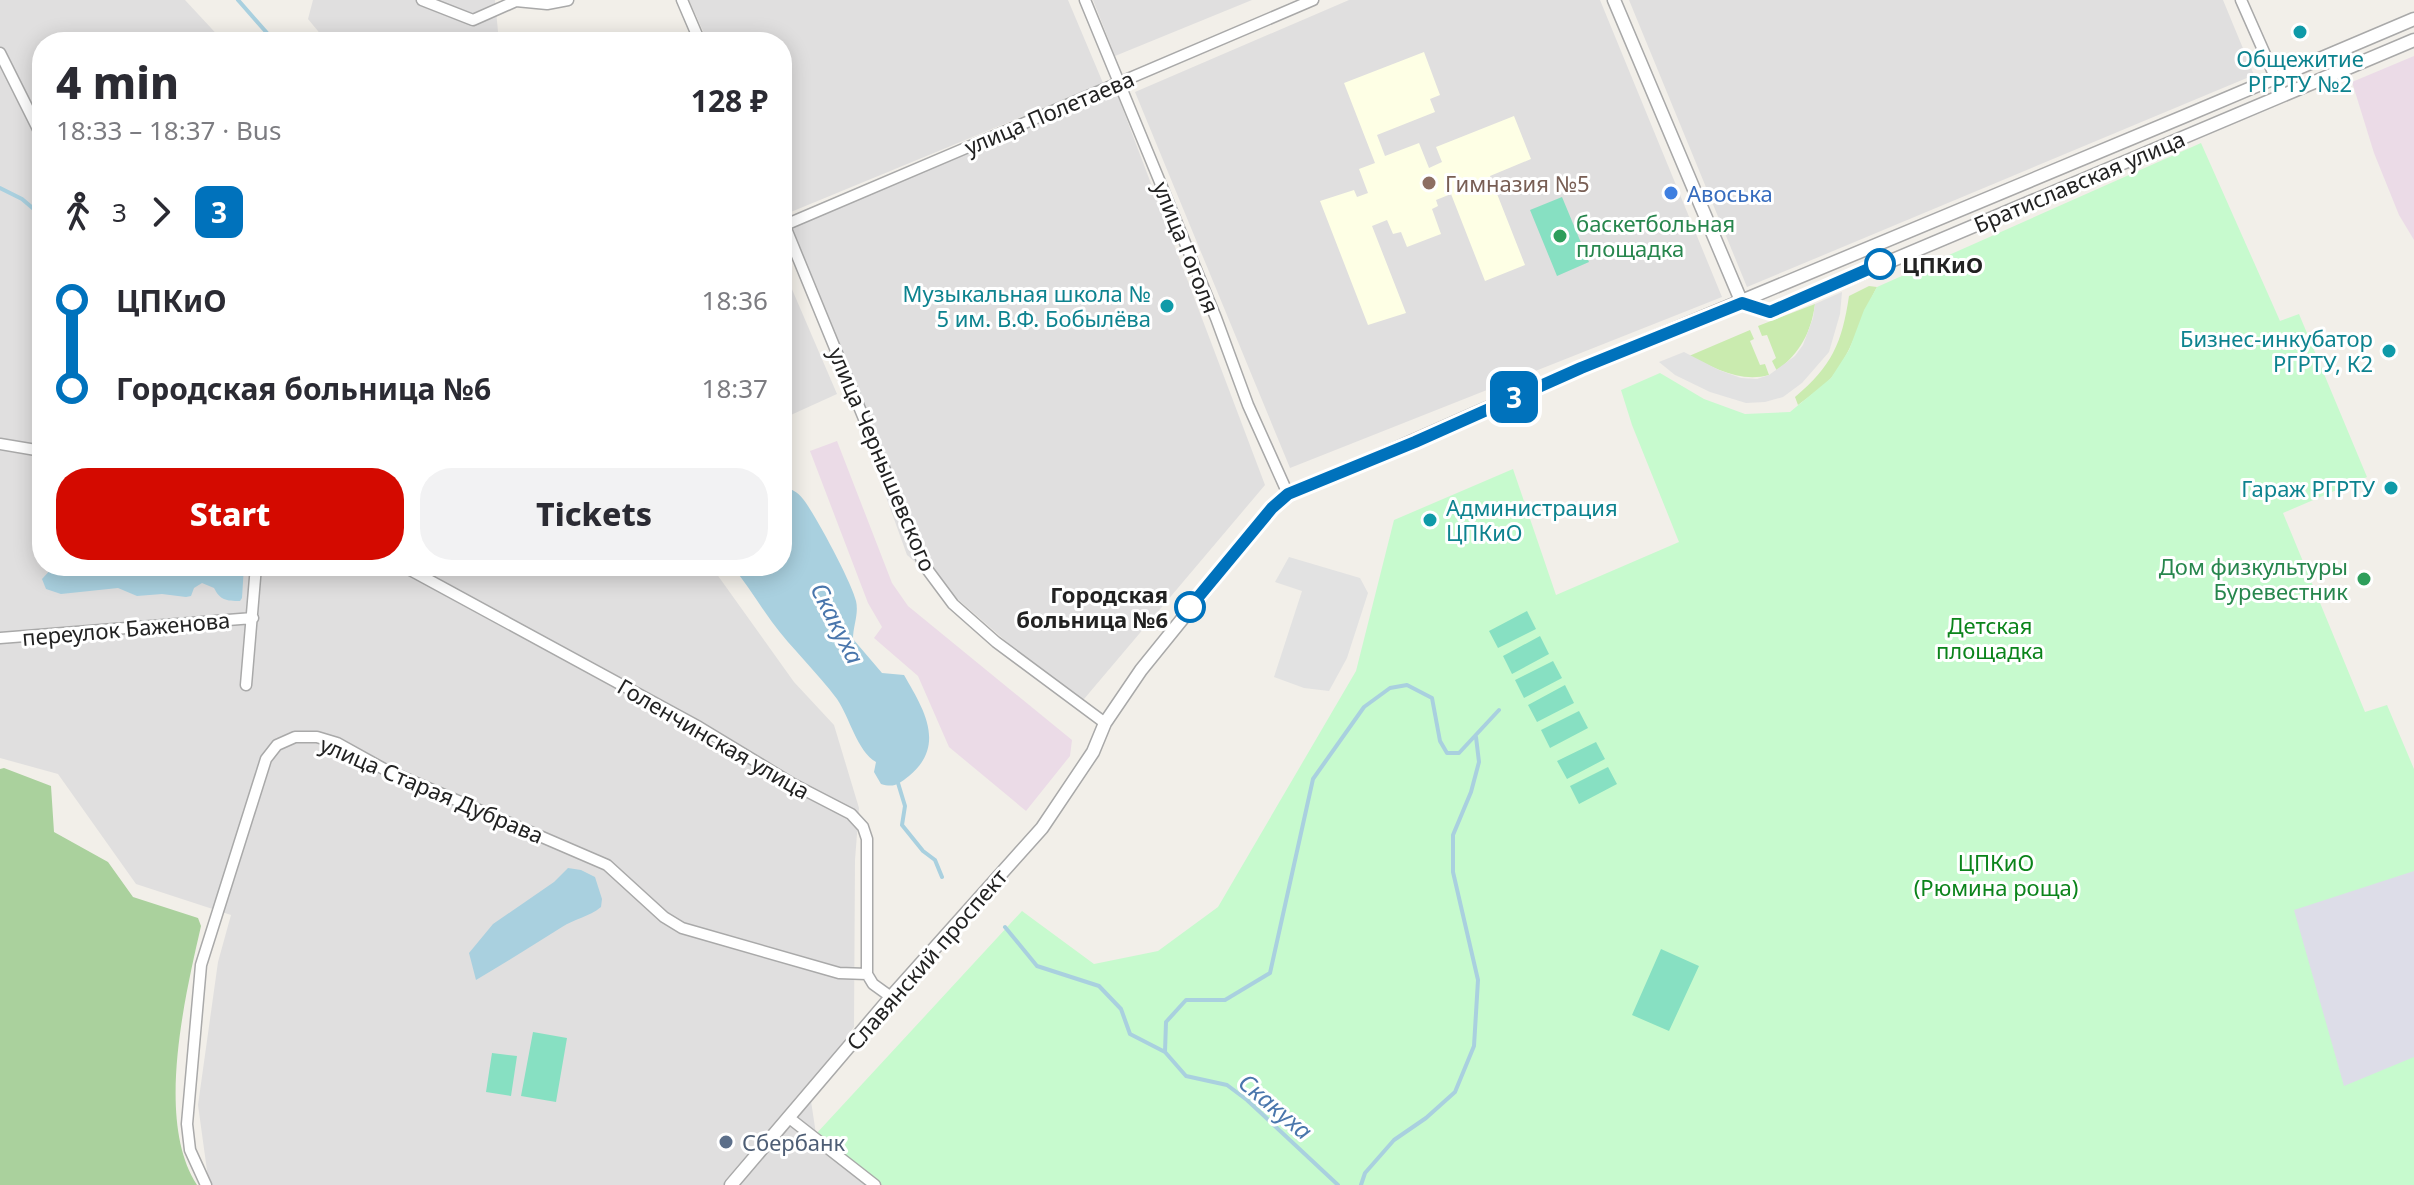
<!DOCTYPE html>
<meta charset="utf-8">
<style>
:root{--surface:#fff;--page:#f2f2f3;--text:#2b2b33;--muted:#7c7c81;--accent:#d40a00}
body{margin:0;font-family:"Noto Sans",sans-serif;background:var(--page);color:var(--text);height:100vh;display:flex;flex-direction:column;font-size:30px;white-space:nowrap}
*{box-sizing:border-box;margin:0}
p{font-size:26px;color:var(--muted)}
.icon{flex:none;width:44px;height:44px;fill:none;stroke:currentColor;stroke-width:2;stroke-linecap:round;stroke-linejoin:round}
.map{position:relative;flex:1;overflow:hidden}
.sheet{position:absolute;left:32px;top:32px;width:760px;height:544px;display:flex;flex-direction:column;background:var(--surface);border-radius:32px;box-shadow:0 4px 20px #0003}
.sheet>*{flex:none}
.badge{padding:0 16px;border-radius:12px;font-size:28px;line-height:52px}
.map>.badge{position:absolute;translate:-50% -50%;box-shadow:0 0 0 4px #fff}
.legs{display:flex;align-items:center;gap:12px;height:88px;padding:0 24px;font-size:26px}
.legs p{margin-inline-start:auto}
.headline{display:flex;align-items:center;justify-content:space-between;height:136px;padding:0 24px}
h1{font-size:44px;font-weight:800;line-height:60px}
.button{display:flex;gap:16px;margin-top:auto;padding:16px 24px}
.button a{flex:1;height:92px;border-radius:32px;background:var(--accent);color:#fff;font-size:32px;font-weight:800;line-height:92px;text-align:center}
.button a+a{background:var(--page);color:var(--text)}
ul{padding:0 24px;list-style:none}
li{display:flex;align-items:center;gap:28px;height:88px;font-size:30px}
li i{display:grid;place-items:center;width:12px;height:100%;margin:0 10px;background:currentColor}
li i::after{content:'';width:20px;height:20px;margin:-10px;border:6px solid;border-radius:50%;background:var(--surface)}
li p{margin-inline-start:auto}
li:first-child i{background:linear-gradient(#0000 50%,currentColor 0)}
li:last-child i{background:linear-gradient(currentColor 50%,#0000 0)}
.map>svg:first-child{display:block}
</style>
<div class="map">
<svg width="2414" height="1185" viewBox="0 0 2414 1185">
<rect width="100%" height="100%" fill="#f2efe9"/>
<path fill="#e0dfdf" d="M 0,0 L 185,0 L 224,42 L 42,42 L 42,566 L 711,566 L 794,682 L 834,725 L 859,808 L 855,860 L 854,1027 L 809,1088 L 816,1134 L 882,1185 L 209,1185 L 198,1105 L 218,962 L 231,915 L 136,884 L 58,774 L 0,758 Z
M 313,0 L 495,0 L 499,42 L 327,42 L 308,19 Z
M 689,0 L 1068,0 L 1103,83 L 786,214 L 782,206 L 782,42 L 708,42 Z
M 1093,0 L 1252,0 L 1115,56 Z
M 1349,0 L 1600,0 L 1722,297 L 1290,468 L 1135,92 Z
M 1629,0 L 2223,0 L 2254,75 L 1747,287 Z
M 1116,91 L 1265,485 L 1079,705 L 907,555 L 788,225 Z
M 782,266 L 837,394 L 782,419 Z"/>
<path fill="#ebdbe7" d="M 2414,56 L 2414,240 L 2399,215 L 2374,153 L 2352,82 Z
M 837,441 L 892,583 L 908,606 L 1072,740 L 1070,756 L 1026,811 L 949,747 L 918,676 L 874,638 L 882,627 L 868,603 L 810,451 Z"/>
<path fill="#feffe5" d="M 1424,52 L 1440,95 L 1430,99 L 1435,112 L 1377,135 L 1385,156 L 1419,143 L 1429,168 L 1442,162 L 1436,147 L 1514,116 L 1531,159 L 1490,176 L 1525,265 L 1485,281 L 1451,194 L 1436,200 L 1438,206 L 1432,209 L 1441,234 L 1407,247 L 1401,232 L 1393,234 L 1387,220 L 1372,226 L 1406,313 L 1368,325 L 1320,201 L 1354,190 L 1357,197 L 1368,193 L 1359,169 L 1375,163 L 1344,83 Z"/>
<path fill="#caebaf" d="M 1869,286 L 1877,287 C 1861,316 1853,351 1832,377 C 1823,388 1809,396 1798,405 L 1795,397 C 1832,366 1842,343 1849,296 Z
M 1815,304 C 1811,334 1799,353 1777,371 L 1772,361 L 1776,358 L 1767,335 L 1762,336 L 1758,326 Z
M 1750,330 L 1754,339 L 1750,341 L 1760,365 L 1765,364 L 1769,375 C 1740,383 1715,368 1689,356 Z"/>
<path fill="#aad19d" d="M 4,768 L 51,786 L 54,832 L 108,862 L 133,897 L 198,918 L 201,926 C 185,997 155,1121 197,1185 L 0,1185 L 0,769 Z"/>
<path fill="#c7face" d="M 2201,143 L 2280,321 L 2299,314 L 2367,477 L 2283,513 L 2365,712 L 2387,705 L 2414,769 L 2414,1185 L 882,1185 L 816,1134 L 1022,911 L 1094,964 L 1158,951 L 1218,907 L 1356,671 L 1394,520 L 1513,469 L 1556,595 L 1679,542 L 1632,425 L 1621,390 L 1660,373 L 1704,399 L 1745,414 L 1790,412 L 1831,378 L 1849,350 L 1864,310 L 1877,287 Z"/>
<path fill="#87e0c2" d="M 1562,197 L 1589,262 L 1557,276 L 1530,210 Z
M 1527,611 L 1536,629 L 1498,648 L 1489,631 Z
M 1540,636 L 1549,654 L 1512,674 L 1503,656 Z
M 1553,661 L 1562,678 L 1524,698 L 1515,680 Z
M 1565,685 L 1574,703 L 1537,722 L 1528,705 Z
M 1579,711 L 1588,728 L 1550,748 L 1541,730 Z
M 1596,742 L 1605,759 L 1567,779 L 1557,761 Z
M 1608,767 L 1617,784 L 1579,804 L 1570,786 Z
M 1661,949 L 1699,966 L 1669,1031 L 1632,1015 Z
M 533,1032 L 567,1038 L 556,1102 L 521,1096 Z
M 492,1053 L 517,1056 L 511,1096 L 486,1092 Z"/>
<path fill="#e2e2e2" d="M 1842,292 L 1840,314 L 1829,352 L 1802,383 L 1783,397 L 1765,402 L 1746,403 L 1710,392 L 1675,375 L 1659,362 L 1684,352 L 1719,370 L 1741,378 L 1757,379 L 1769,375 L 1795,356 L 1803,345 L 1813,318 L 1815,304 Z
M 1289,557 L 1360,578 L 1368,593 L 1347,658 L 1329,691 L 1304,688 L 1274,677 L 1302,591 L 1275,582 Z"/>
<path fill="#dddde8" d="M 2414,871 L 2414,1057 L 2344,1086 L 2294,910 Z"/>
<path fill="#a9d0df" d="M 782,486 C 791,489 797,491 803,499 C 815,514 852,583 856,601 C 859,614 853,626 853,639 L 882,673 L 904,675 C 923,708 947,745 909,776 C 899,784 894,788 881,784 L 874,772 L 876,762 C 857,751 850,718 837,699 C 817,672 792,649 772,622 C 758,603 747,584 732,566 L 782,566 Z
M 54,566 L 244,566 L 242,598 L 240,601 C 226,601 220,600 214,588 L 202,583 L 194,588 L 191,596 L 186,597 L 162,594 L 137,596 L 118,588 L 61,594 L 46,589 L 42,579 Z
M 568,868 L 581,870 L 595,877 L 602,899 L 601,907 C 589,917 574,919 562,927 C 533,945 505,963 476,980 L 469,953 L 493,924 L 554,882 Z"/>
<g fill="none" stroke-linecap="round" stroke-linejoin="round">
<path stroke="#a9d0df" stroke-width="4" d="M 238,0 L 275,42
M 0,188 L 22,199 L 42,216
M 898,783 L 905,806 L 902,825 L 923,851 L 935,860 L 942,877
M 1005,927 L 1037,966 L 1099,986 L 1121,1009 L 1130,1034 L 1165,1052 L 1186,1076 L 1227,1085 L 1247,1100 L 1338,1185
M 1165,1052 L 1166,1022 L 1186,1000 L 1225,1000 L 1270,973 L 1313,779 L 1364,707 L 1390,688 L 1407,685 L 1432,698 L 1440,741 L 1447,753 L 1459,753 L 1499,710
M 1361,1185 L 1365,1173 L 1394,1140 L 1426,1118 L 1455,1092 L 1474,1046 L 1478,980 L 1453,872 L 1453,835 L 1471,792 L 1479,762 L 1476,737"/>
<g stroke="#a9a9a9" stroke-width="13">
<path id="minor" d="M 422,0 L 473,20 L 516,1 L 547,4 L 568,0
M 682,0 L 700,42
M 1085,0 L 1216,318 L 1248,405 L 1288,494
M 2241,0 L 2283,95
M 0,53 L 39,131
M 782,219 L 924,565 L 953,604 L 996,642 L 1105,723
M 785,225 L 1313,0
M 0,444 L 42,451
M 403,566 L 699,727 L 793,784 L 851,814 L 863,827 L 867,839 L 867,974 L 873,984 L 891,997
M 0,638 L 253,618
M 246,685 L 256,566
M 788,1117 L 875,1185
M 206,1185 L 190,1150 L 187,1124 L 201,965 L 266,759 L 277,745 L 295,737 L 317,737 L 337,743 L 384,769 L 607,865 L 664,917 L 682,928 L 839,973 L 867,974"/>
</g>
<g stroke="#a9a9a9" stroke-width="15">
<path id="tertiary" d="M 1614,0 L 1742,303
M 1742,303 L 1770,312 L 2414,40
M 731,1185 L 891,997 L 1042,828 L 1093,752 L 1105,723 L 1141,670 L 1272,508 L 1288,494 C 1387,455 1483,408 1581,368 C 1859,253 2137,137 2414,19"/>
</g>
<use href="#minor" stroke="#fff" stroke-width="10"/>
<use href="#tertiary" stroke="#fff" stroke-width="12"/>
</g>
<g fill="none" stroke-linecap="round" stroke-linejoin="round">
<g stroke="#fff" stroke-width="18">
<path id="line-1" d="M 1190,607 L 1272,508 L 1288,494 L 1415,442 L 1581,368 L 1742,303 L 1770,312 L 1880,264"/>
</g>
<use href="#line-1" stroke="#0072bc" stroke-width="12"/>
</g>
<g fill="#0f9aa8" stroke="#fff" stroke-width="3">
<circle cx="2300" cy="32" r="8"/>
<circle cx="1167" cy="306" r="8"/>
<circle cx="2389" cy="351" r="8"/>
<circle cx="2391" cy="488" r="8"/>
<circle cx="1430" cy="520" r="8"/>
</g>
<circle fill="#8d6e63" stroke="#fff" stroke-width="3" cx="1429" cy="183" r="8"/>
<circle fill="#3f7fe0" stroke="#fff" stroke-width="3" cx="1671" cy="193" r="8"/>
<g fill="#2e9e5b" stroke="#fff" stroke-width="3">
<circle cx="1560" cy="236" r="8"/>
<circle cx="2364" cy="579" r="8"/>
</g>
<g fill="#fff" stroke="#0072bc" stroke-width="4">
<circle cx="1880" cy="264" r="14"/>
<circle cx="1190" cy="607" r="14"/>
</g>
<circle fill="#5c6f8a" stroke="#fff" stroke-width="3" cx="726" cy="1142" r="8"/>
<g text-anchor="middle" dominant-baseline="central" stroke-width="6" stroke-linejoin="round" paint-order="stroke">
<g font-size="22" fill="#0d838f" stroke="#fff" text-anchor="end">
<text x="2300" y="58" text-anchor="middle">Общежитие<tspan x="2300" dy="25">РГРТУ №2</tspan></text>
<text x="1151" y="293">Музыкальная школа №<tspan x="1151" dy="25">5 им. В.Ф. Бобылёва</tspan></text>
<text x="2373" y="338">Бизнес-инкубатор<tspan x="2373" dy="25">РГРТУ, К2</tspan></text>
<text x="2375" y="488">Гараж РГРТУ</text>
<text x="1446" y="507" text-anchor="start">Администрация<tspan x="1446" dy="25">ЦПКиО</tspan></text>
</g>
<g font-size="22" fill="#222" stroke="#fff">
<text transform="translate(1049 112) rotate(-23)">улица Полетаева</text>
<text transform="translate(2079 181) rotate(-23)">Братиславская улица</text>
<text transform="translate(1187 247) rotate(68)">улица Гоголя</text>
<text transform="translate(883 459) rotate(67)">улица Чернышевского</text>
<text transform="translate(126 628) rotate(-5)">переулок Баженова</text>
<text transform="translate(714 738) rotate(30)">Голенчинская улица</text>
<text transform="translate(432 789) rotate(23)">улица Старая Дубрава</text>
<text transform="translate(926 959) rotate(-49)">Славянский проспект</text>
</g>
<g font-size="22" fill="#785e54" stroke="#fff" text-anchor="start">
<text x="1445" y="183">Гимназия №5</text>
</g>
<g font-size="22" fill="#366cbe" stroke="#fff" text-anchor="start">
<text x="1687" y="193">Авоська</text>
</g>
<g font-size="22" fill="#27864d" stroke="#fff" text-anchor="start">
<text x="1576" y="223">баскетбольная<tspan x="1576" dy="25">площадка</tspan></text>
<text x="2348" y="566" text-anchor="end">Дом физкультуры<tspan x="2348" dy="25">Буревестник</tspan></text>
</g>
<g font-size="22" font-weight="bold" fill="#222" stroke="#fff" text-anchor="start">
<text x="1902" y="264">ЦПКиО</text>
<text x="1168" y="594" text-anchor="end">Городская<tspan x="1168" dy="25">больница №6</tspan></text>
</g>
<g font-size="22" fill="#0b841b" stroke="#fff">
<text x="1990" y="625">Детская<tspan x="1990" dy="25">площадка</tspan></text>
<text x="1996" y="862">ЦПКиО<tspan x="1996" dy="25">(Рюмина роща)</tspan></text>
</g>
<g font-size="22" fill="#4e5e75" stroke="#fff" text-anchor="start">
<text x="742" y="1142">Сбербанк</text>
</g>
<g font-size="24" font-style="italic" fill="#4976ac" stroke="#fff">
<text transform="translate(838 623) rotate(63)">Скакуха</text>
<text transform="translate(1276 1106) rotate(40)">Скакуха</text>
</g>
</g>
</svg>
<b class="badge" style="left:1514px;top:397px;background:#0072bc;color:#fff">3</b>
<section class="sheet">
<div class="headline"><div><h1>4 min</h1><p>18:33 – 18:37 · Bus</p></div><b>128 ₽</b></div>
<div class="legs"><svg class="icon" aria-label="walk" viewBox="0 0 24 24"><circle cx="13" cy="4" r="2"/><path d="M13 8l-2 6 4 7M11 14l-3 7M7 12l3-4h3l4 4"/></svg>3<svg class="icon" aria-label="forward" viewBox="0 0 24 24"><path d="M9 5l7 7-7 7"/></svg><b class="badge" style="background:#0072bc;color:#fff">3</b></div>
<ul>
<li><i style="color:#0072bc"></i><b>ЦПКиО</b><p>18:36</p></li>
<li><i style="color:#0072bc"></i><b>Городская больница №6</b><p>18:37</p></li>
</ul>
<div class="button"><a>Start</a><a>Tickets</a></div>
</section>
</div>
